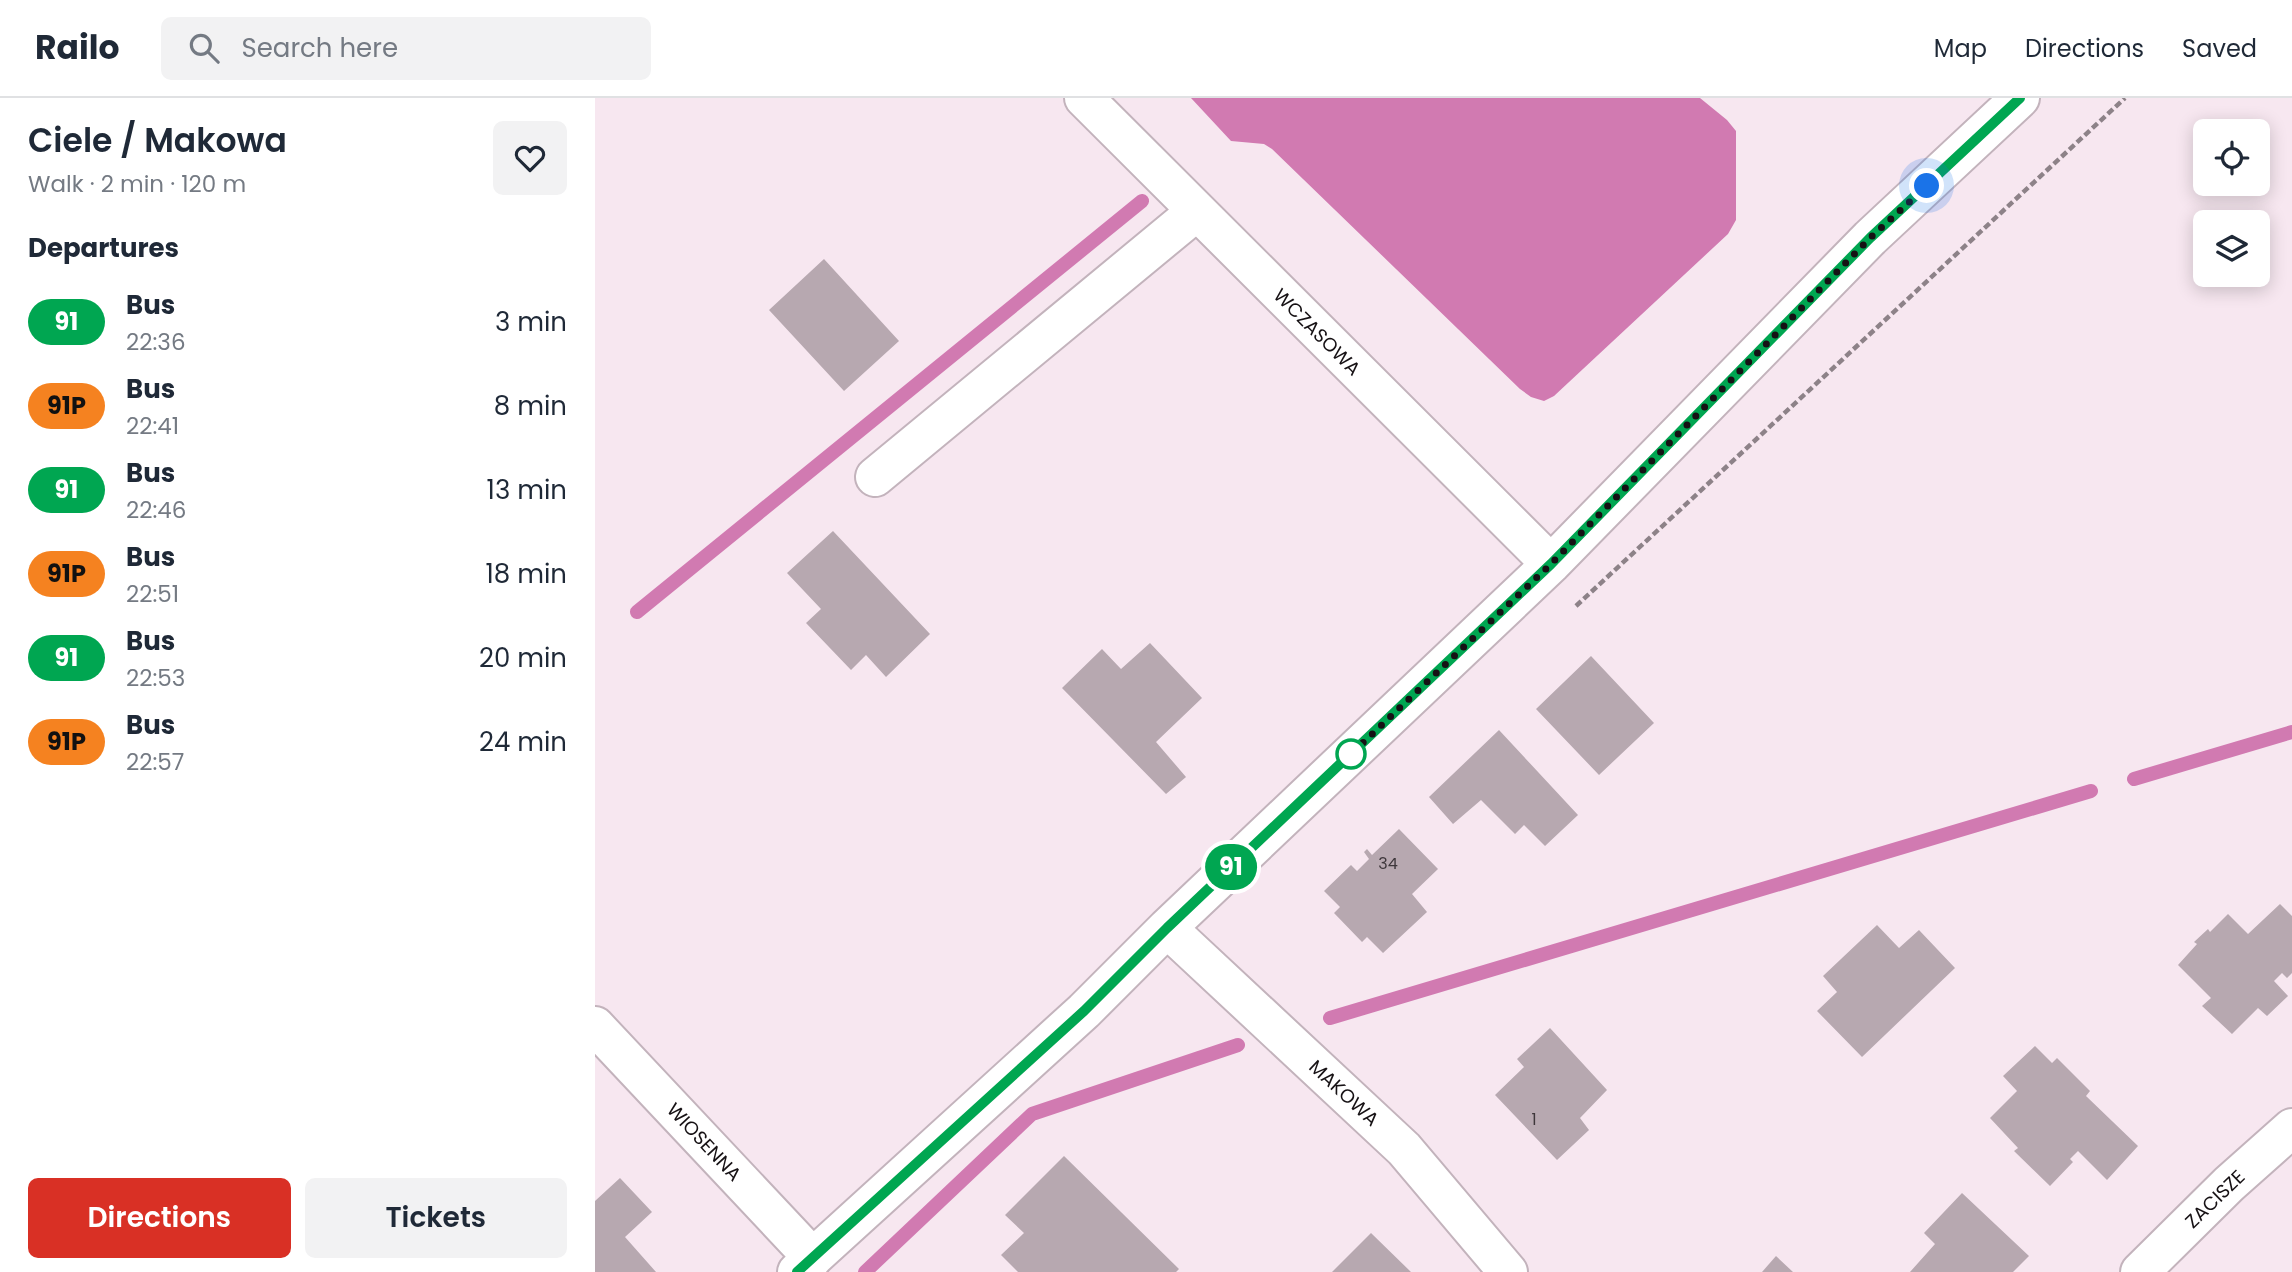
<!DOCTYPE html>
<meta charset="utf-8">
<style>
:root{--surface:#fff;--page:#f2f2f3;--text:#1f2937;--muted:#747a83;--line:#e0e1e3;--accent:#d93025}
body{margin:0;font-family:Poppins,sans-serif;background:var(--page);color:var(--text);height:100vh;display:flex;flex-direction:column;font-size:26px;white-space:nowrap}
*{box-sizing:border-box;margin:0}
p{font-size:23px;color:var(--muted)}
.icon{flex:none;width:38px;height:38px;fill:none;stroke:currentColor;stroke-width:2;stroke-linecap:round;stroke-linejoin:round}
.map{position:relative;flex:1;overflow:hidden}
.sheet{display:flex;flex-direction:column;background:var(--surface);width:595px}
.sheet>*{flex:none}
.badge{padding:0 14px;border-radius:23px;font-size:24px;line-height:46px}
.tools{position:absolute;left:1598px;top:21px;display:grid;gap:14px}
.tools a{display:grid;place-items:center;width:77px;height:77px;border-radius:10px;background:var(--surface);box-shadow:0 4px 18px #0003;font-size:35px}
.you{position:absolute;width:35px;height:35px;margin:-18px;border:5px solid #fff;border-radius:50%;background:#1a73e8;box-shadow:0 0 0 10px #1a73e833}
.map>.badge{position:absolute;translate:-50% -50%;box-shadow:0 0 0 4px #fff}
h2{padding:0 28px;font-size:26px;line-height:63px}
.round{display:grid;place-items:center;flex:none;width:74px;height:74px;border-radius:10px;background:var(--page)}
.overview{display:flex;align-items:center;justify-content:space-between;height:119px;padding:0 28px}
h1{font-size:33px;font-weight:600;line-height:52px}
.primary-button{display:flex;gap:14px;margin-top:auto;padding:14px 28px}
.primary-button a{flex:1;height:80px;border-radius:10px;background:var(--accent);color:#fff;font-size:28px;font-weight:600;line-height:80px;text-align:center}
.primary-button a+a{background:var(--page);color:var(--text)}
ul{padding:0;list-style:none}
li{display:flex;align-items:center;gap:21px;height:84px;padding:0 28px}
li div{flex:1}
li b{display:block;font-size:26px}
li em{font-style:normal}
li .badge{min-width:77px;font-weight:700;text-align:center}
header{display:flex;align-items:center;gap:42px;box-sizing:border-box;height:98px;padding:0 35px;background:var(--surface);border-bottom:2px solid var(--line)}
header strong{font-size:33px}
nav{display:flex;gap:38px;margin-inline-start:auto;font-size:24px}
.search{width:490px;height:63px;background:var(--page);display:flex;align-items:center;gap:18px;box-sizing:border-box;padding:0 24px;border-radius:10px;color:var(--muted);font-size:26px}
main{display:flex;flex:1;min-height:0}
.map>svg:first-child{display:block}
</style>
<header>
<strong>Railo</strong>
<div class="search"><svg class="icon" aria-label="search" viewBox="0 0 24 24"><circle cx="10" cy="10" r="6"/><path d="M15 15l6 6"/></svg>Search here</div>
<nav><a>Map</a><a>Directions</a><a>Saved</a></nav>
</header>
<main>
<section class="sheet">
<div class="overview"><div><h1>Ciele / Makowa</h1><p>Walk · 2 min · 120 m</p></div><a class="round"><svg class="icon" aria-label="heart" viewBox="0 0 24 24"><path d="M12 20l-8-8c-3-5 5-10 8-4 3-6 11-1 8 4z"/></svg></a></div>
<h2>Departures</h2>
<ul>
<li><span class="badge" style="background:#00a651;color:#fff">91</span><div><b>Bus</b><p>22:36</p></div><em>3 min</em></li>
<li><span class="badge" style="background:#f58220;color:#111">91P</span><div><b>Bus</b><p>22:41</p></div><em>8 min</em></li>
<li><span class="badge" style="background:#00a651;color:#fff">91</span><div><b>Bus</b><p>22:46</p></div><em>13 min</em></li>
<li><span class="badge" style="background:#f58220;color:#111">91P</span><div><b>Bus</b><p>22:51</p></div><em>18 min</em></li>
<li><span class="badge" style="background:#00a651;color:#fff">91</span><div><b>Bus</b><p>22:53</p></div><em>20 min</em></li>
<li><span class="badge" style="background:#f58220;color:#111">91P</span><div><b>Bus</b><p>22:57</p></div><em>24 min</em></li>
</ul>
<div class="primary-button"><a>Directions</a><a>Tickets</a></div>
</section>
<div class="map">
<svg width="1697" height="1174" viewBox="0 0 1697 1174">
<rect width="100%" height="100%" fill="#f7e7f0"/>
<path fill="#d17ab1" d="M 596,0 L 1105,0 L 1132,22 L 1141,33 L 1141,122 L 1133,136 L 959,298 L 949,303 L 936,299 L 925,291 L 677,51 L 669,46 L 636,43 Z"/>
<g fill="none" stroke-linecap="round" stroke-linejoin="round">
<path stroke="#d17ab1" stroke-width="14" d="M 42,514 L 547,103
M 1539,681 L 1697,634
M 735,920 L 1496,693
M 270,1174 L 437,1016 L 643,947"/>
</g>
<path fill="#b7a8b0" d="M 229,161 L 304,243 L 249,293 L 174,212 Z
M 238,433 L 335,536 L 291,579 L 271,557 L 256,572 L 211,525 L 226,511 L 192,475 Z
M 555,545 L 607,600 L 561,644 L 591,679 L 571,696 L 467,590 L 507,551 L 526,571 Z
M 996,558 L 1059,625 L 1004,677 L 941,611 Z
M 904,632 L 983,717 L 950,748 L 929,727 L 920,736 L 886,702 L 858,726 L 834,699 Z
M 804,731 L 843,771 L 817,796 L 832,814 L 788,855 L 772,839 L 767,844 L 739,815 L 745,809 L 729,793 L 756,767 L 762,773 L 774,761 L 769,754 L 772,751 L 777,757 Z
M 1685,806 L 1697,818 L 1697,875 L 1692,880 L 1687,875 L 1679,883 L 1693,898 L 1672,918 L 1663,910 L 1637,936 L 1607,908 L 1616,900 L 1583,867 L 1602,846 L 1599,844 L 1613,831 L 1615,834 L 1633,816 L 1653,836 Z
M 1282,827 L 1304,850 L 1324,832 L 1360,870 L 1267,959 L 1222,913 L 1242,894 L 1228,878 Z
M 955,930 L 1012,992 L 985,1020 L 994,1032 L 962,1062 L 900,997 L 929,969 L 922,961 Z
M 1440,948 L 1457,965 L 1462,960 L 1495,993 L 1491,998 L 1543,1048 L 1512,1082 L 1483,1053 L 1475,1061 L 1478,1064 L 1455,1088 L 1419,1053 L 1423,1050 L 1395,1020 L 1422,993 L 1408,978 Z
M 469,1058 L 584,1171 L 581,1174 L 423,1174 L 406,1157 L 429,1135 L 410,1117 Z
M 25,1080 L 57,1114 L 30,1139 L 61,1174 L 0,1174 L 0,1103 Z
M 1367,1095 L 1434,1158 L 1418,1174 L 1315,1174 L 1340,1146 L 1329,1135 Z
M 776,1135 L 816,1174 L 737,1174 Z
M 1181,1158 L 1198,1174 L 1167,1174 Z"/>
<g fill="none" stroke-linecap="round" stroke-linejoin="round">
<g stroke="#c3b3bc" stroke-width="42">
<path id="minor" d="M 489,0 L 956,466
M 280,379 L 602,113
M 572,830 L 809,1051 L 913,1174
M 0,928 L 218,1160
M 202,1174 L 489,913 L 572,830 L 956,466 L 1275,140 L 1425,0
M 1545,1174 L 1634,1086 L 1697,1030"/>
</g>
<path stroke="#8d8288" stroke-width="4.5" stroke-dasharray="7 3.5" stroke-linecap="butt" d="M 981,508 L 1530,0"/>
<use href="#minor" stroke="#fff" stroke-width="38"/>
</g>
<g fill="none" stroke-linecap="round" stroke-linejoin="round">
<g stroke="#fff" stroke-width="16">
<path id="line" d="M 202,1174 L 489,913 L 572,830 L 956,466 L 1275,140 L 1425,0"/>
</g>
<use href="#line" stroke="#00a651" stroke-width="10"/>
<path stroke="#161114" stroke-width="7" stroke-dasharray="0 12.6" d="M 756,656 L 753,659 L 956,466 L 1275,140 L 1332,88"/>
</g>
<circle fill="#fff" stroke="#00a651" stroke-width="3.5" cx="756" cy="656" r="14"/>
<g text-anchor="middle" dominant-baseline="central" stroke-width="5" stroke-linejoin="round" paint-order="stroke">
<g font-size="16" fill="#3e373b">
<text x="793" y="765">34</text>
<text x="939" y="1021">1</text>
</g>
<g font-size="19" fill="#161114" stroke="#fff">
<text transform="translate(722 234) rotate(45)">WCZASOWA</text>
<text transform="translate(749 995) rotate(43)">MAKOWA</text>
<text transform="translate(109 1044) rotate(47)">WIOSENNA</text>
<text transform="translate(1620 1101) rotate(-44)">ZACISZE</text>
</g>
</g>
</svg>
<div class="tools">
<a><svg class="icon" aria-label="locate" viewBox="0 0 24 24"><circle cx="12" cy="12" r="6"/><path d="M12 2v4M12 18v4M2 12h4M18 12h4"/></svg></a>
<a><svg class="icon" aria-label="layers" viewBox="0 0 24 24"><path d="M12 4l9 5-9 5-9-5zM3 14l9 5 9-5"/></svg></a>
</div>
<div class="you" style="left:1332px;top:88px"></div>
<b class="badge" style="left:636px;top:769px;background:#00a651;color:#fff">91</b>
</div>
</main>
